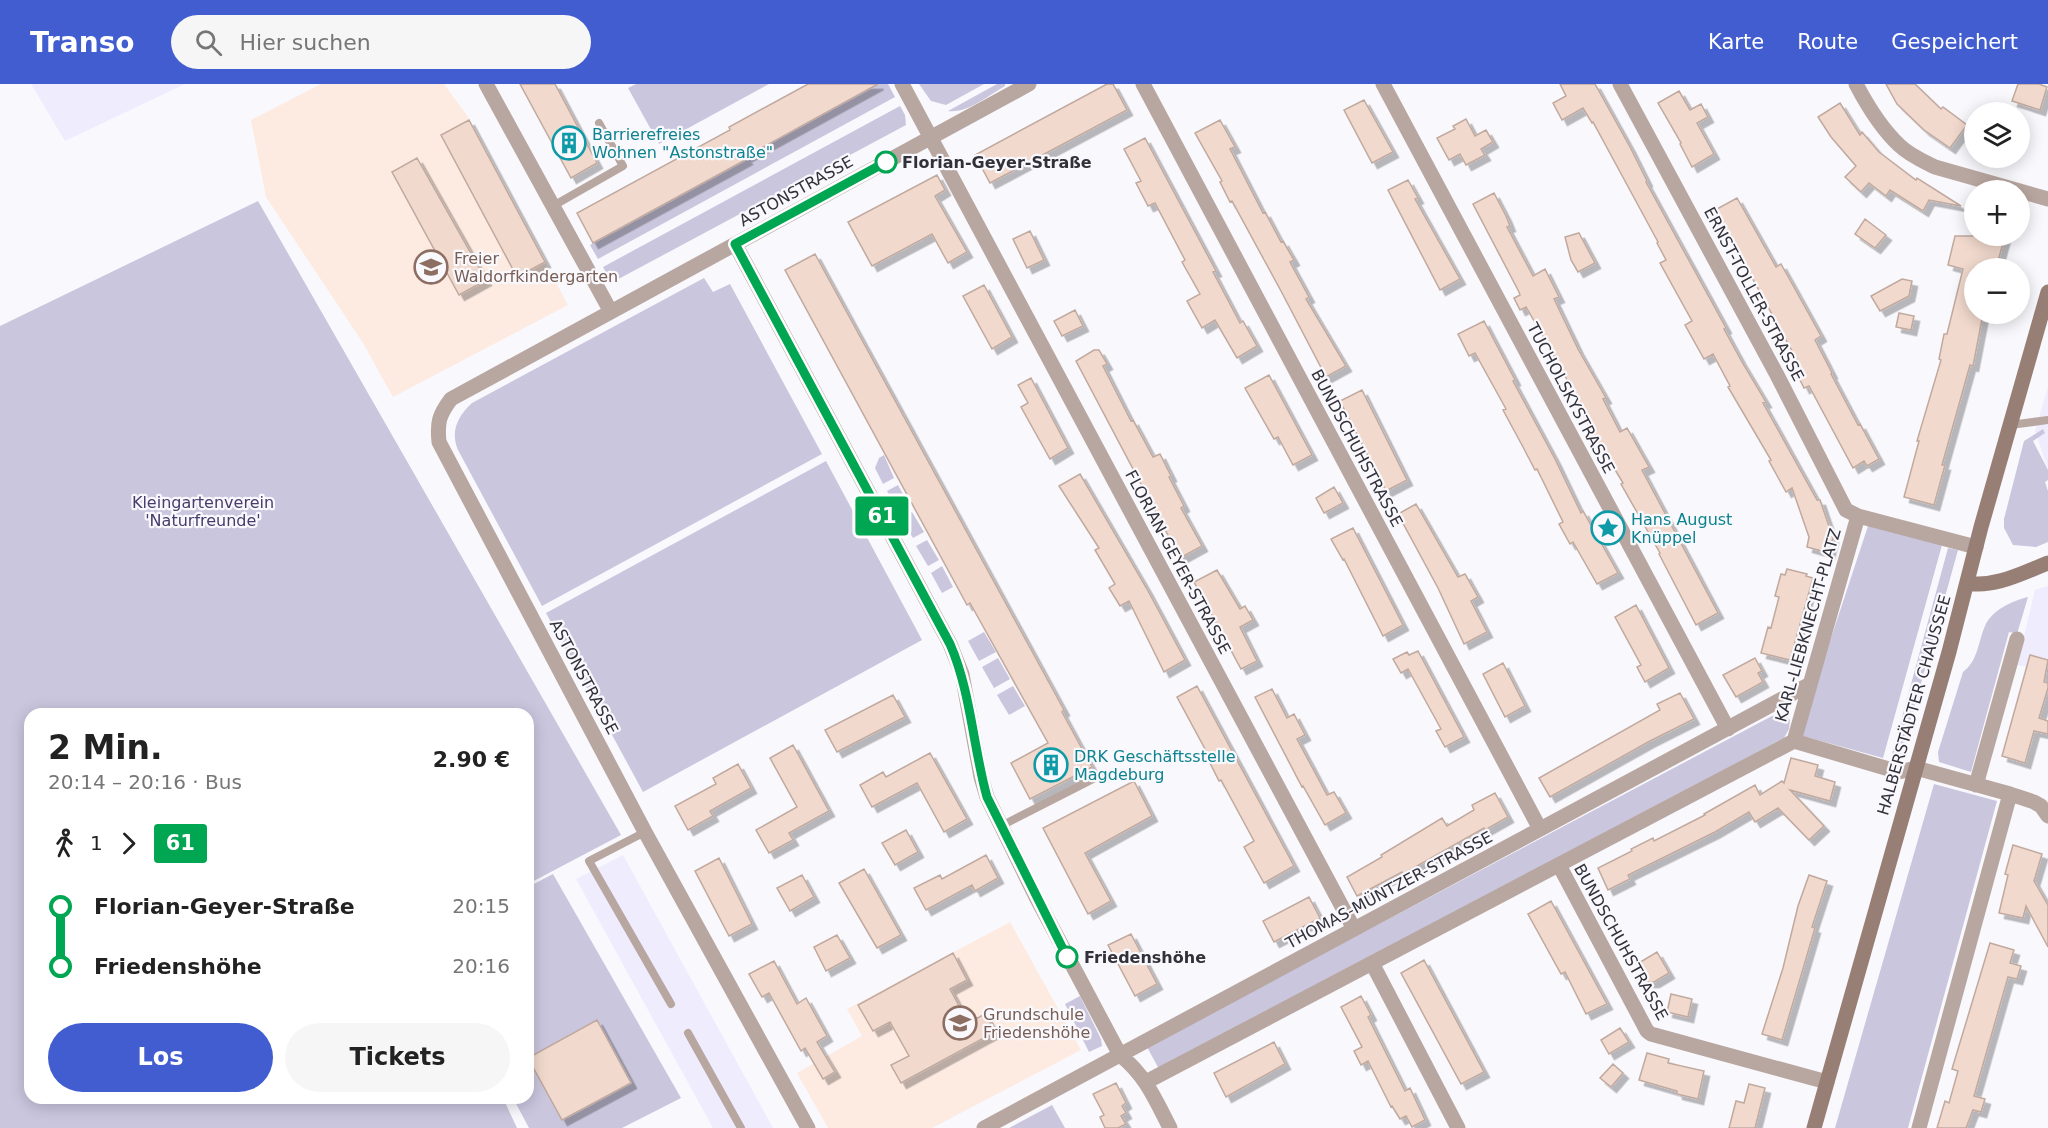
<!DOCTYPE html>
<html lang="de">
<meta charset="utf-8">
<style>
:root{--surface:#fff;--page:#f6f6f6;--text:#222;--muted:#767676;--accent:#415dd0}
body{margin:0;font-family:"DejaVu Sans",sans-serif;background:var(--page);color:var(--text);height:100vh;display:flex;flex-direction:column;font-size:22px;white-space:nowrap}
*{box-sizing:border-box;margin:0}
p{font-size:20px;color:var(--muted)}
.icon{flex:none;width:33px;height:33px;fill:none;stroke:currentColor;stroke-width:2;stroke-linecap:round;stroke-linejoin:round}
.map{position:relative;flex:1;overflow:hidden}
.side{position:absolute;left:24px;top:624px;width:510px;height:396px;display:flex;flex-direction:column;background:var(--surface);border-radius:18px;box-shadow:0 3px 15px #0003}
.side>*{flex:none}
.badge{padding:0 12px;border-radius:4px;font-size:21px;line-height:39px}
.fabs{position:absolute;left:1964px;top:18px;display:grid;gap:12px}
.fabs a{display:grid;place-items:center;width:66px;height:66px;border-radius:50%;background:var(--surface);box-shadow:0 3px 15px #0003;font-size:30px}
.map>.badge{position:absolute;translate:-50% -50%;box-shadow:0 0 0 3px #fff}
.legs{display:flex;align-items:center;gap:9px;height:66px;padding:0 24px;font-size:20px}
.legs p{margin-inline-start:auto}
.overview{display:flex;align-items:center;justify-content:space-between;height:102px;padding:0 24px}
h1{font-size:33px;font-weight:700;line-height:45px}
.button{display:flex;gap:12px;margin-top:auto;padding:12px 24px}
.button a{flex:1;height:69px;border-radius:36px;background:var(--accent);color:#fff;font-size:24px;font-weight:700;line-height:69px;text-align:center}
.button a+a{background:var(--page);color:var(--text)}
ul{padding:0 24px;list-style:none}
li{display:flex;align-items:center;gap:21px;height:60px;font-size:22px}
li i{display:grid;place-items:center;width:9px;height:100%;margin:0 8px;background:currentColor}
li i::after{content:'';width:15px;height:15px;margin:-8px;border:4px solid;border-radius:50%;background:var(--surface)}
li p{margin-inline-start:auto}
li:first-child i{background:linear-gradient(#0000 50%,currentColor 0)}
li:last-child i{background:linear-gradient(currentColor 50%,#0000 0)}
header{display:flex;align-items:center;gap:36px;box-sizing:border-box;height:84px;padding:0 30px;background:var(--accent);color:#fff}
header strong{font-size:28px}
nav{display:flex;gap:33px;margin-inline-start:auto;font-size:21px}
.search{width:420px;height:54px;background:var(--page);display:flex;align-items:center;gap:15px;box-sizing:border-box;padding:0 21px;border-radius:33px;color:var(--muted);font-size:22px}
.map>svg:first-child{display:block}
</style>
<header>
<strong>Transo</strong>
<div class="search"><svg class="icon" aria-label="search" viewBox="0 0 24 24"><circle cx="10" cy="10" r="6"/><path d="M15 15l6 6"/></svg>Hier suchen</div>
<nav><a>Karte</a><a>Route</a><a>Gespeichert</a></nav>
</header>
<div class="map">
<svg width="2048" height="1044" viewBox="0 0 2048 1044">
<defs>
<filter id="shadow"><feDropShadow dx="5.5" dy="5.5" stdDeviation="0" flood-color="#0004"/></filter>
</defs>
<rect width="100%" height="100%" fill="#f9f8fd"/>
<path fill="#efecfe" d="M 31,0 L 185,0 L 65,57 Z
M 2048,303 L 2048,385 L 2035,347 Z
M 2048,502 L 2048,588 L 2017,581 L 2035,506 Z
M 623,771 L 773,1044 L 713,1044 L 576,795 Z"/>
<path fill="#fdebe1" d="M 321,0 L 444,0 L 468,33 L 568,221 L 393,313 L 363,259 L 266,113 L 251,36 Z
M 1010,838 L 1081,966 L 932,1044 L 828,1044 L 797,989 L 862,952 L 847,925 Z"/>
<path fill="#cac6de" d="M 636,0 L 769,0 L 659,60 L 628,4 Z
M 878,0 L 888,0 L 895,13 L 598,175 L 590,161 L 746,75 L 745,73 Z
M 919,0 L 984,0 L 946,21 L 931,17 Z
M 997,0 L 1005,0 L 1005,2 C 989,11 967,30 948,27 Z
M 900,22 L 905,31 L 906,41 L 611,199 L 603,183 Z
M 258,117 L 621,751 L 528,800 L 528,630 L 30,630 L 30,1014 L 503,1014 L 517,1044 L 0,1044 L 0,242 Z
M 704,194 L 713,208 L 730,200 L 822,370 L 542,522 L 458,366 C 450,347 458,332 472,319 Z
M 2043,345 L 2045,349 L 2033,357 L 2048,386 L 2048,396 L 2045,398 L 2048,407 L 2048,458 L 2036,463 L 2013,461 L 2004,444 L 2004,435 L 2024,357 Z
M 884,371 L 894,394 L 883,400 L 875,384 L 879,374 Z
M 826,377 L 922,556 L 643,708 L 546,529 Z
M 898,401 L 909,421 L 898,428 L 887,407 Z
M 912,428 L 924,448 L 913,454 L 901,434 Z
M 1869,439 L 1942,461 L 1883,674 L 1799,651 Z
M 927,456 L 939,476 L 928,482 L 916,462 Z
M 1948,464 L 1958,466 L 1900,675 L 1891,674 Z
M 942,482 L 953,503 L 942,509 L 931,489 Z
M 2028,513 L 2017,550 L 2009,548 L 1971,688 L 1939,678 L 1938,668 L 1963,588 C 1978,577 1978,558 1985,542 C 1992,526 2012,517 2028,513 Z
M 984,548 L 996,568 L 979,577 L 968,557 Z
M 998,574 L 1010,595 L 994,604 L 982,583 Z
M 1013,602 L 1025,622 L 1009,631 L 997,611 Z
M 1784,629 L 1790,636 L 1789,645 L 1784,654 L 1159,985 L 1147,963 L 1772,632 Z
M 1934,700 L 1997,717 L 1908,1044 L 1835,1044 Z
M 553,790 L 681,1014 L 622,1044 L 529,1044 L 513,1014 L 528,1014 L 528,803 Z
M 1080,912 L 1101,955 L 1102,962 L 1089,968 L 1065,920 Z
M 1052,1021 L 1065,1044 L 1009,1044 Z"/>
<path fill="#f1d9cd" stroke="#c0a99f" stroke-width="1.5" filter="url(#shadow)" d="M 520,0 L 555,0 L 597,79 L 571,94 Z
M 808,0 L 878,0 L 745,73 L 747,75 L 593,159 L 577,129 L 730,46 L 729,43 Z
M 1107,0 L 1113,0 L 1127,26 L 990,99 L 975,71 Z
M 1560,0 L 1595,0 L 1630,63 L 1647,97 L 1646,98 L 1726,244 L 1724,245 L 1742,278 L 1766,318 L 1763,319 L 1817,416 L 1820,416 L 1833,454 L 1829,469 L 1807,463 L 1809,453 L 1792,404 L 1786,408 L 1769,377 L 1771,376 L 1728,303 L 1730,302 L 1713,270 L 1704,275 L 1685,241 L 1692,237 L 1660,179 L 1666,176 L 1657,159 L 1658,158 L 1593,38 L 1592,39 L 1583,24 L 1562,36 L 1553,19 L 1566,12 Z
M 1886,0 L 1915,0 L 1941,25 L 1943,23 L 1967,41 L 1950,64 L 1924,46 L 1897,20 Z
M 2018,0 L 2039,0 L 2047,3 L 2040,26 L 2012,17 Z
M 1679,7 L 1690,26 L 1701,20 L 1708,33 L 1697,39 L 1714,70 L 1692,83 L 1680,60 L 1681,59 L 1658,19 Z
M 1364,16 L 1393,68 L 1372,79 L 1344,26 Z
M 1840,19 L 1860,51 L 1862,48 L 1879,68 L 1916,96 L 1917,94 L 1961,122 L 1929,116 L 1923,127 L 1890,106 L 1886,112 L 1869,99 L 1861,108 L 1845,93 L 1856,82 L 1831,53 L 1818,33 Z
M 1466,35 L 1475,52 L 1486,46 L 1493,58 L 1481,65 L 1485,71 L 1466,81 L 1460,70 L 1449,76 L 1437,54 L 1455,45 L 1453,42 Z
M 469,36 L 545,178 L 517,193 L 441,51 Z
M 1220,36 L 1235,63 L 1230,65 L 1263,129 L 1265,128 L 1281,158 L 1283,157 L 1294,176 L 1290,178 L 1309,213 L 1306,215 L 1346,282 L 1326,293 L 1281,207 L 1232,117 L 1230,118 L 1220,98 L 1222,97 L 1195,49 Z
M 1145,54 L 1216,187 L 1213,188 L 1240,239 L 1243,237 L 1257,262 L 1237,274 L 1215,236 L 1202,244 L 1187,217 L 1200,210 L 1182,178 L 1185,176 L 1155,119 L 1148,122 L 1136,99 L 1141,97 L 1124,65 Z
M 417,74 L 486,196 L 459,211 L 392,88 Z
M 937,91 L 945,106 L 935,112 L 967,168 L 948,179 L 932,150 L 872,182 L 848,138 Z
M 1408,96 L 1418,114 L 1415,115 L 1460,195 L 1440,206 L 1388,106 Z
M 1494,109 L 1506,132 L 1510,142 L 1507,143 L 1533,192 L 1545,185 L 1559,213 L 1554,215 L 1578,265 L 1606,314 L 1603,315 L 1620,348 L 1627,344 L 1649,383 L 1642,386 L 1718,529 L 1696,541 L 1659,470 L 1660,469 L 1621,400 L 1623,399 L 1590,344 L 1576,315 L 1577,314 L 1553,270 L 1526,223 L 1520,226 L 1514,214 L 1520,211 L 1519,208 L 1473,120 Z
M 1737,114 L 1776,183 L 1781,180 L 1790,196 L 1821,252 L 1815,256 L 1832,289 L 1831,290 L 1858,341 L 1860,340 L 1879,375 L 1867,382 L 1864,377 L 1853,384 L 1809,302 L 1804,304 L 1797,290 L 1802,287 L 1797,276 L 1715,126 Z
M 1865,135 L 1886,151 L 1875,164 L 1855,150 Z
M 1030,147 L 1044,176 L 1027,184 L 1013,155 Z
M 1579,149 L 1595,179 L 1578,188 L 1571,176 L 1565,153 Z
M 1955,152 L 2005,152 L 1996,184 L 1974,184 L 1974,230 L 1983,230 L 1973,282 L 1970,281 L 1942,381 L 1945,381 L 1934,421 L 1904,413 L 1919,357 L 1917,357 L 1941,276 L 1939,275 L 1944,250 L 1947,250 L 1963,185 L 1948,181 Z
M 815,170 L 1064,626 L 1062,628 L 1092,683 L 1030,715 L 1011,679 L 1048,659 L 970,519 L 967,521 L 785,186 Z
M 1902,195 L 1912,197 L 1909,212 L 1880,227 L 1871,212 Z
M 984,201 L 1012,253 L 992,265 L 963,212 Z
M 1075,226 L 1083,242 L 1062,252 L 1054,237 Z
M 1899,229 L 1914,232 L 1911,246 L 1896,243 Z
M 1484,237 L 1515,296 L 1513,297 L 1555,375 L 1581,429 L 1583,427 L 1618,489 L 1597,500 L 1573,458 L 1570,460 L 1559,440 L 1563,438 L 1537,385 L 1535,386 L 1523,363 L 1503,326 L 1506,325 L 1475,269 L 1469,272 L 1458,250 Z
M 1094,266 L 1099,266 L 1107,280 L 1103,282 L 1131,337 L 1133,336 L 1153,373 L 1160,370 L 1171,392 L 1169,393 L 1184,422 L 1181,424 L 1202,462 L 1180,474 L 1076,277 Z
M 1269,291 L 1312,371 L 1293,381 L 1278,353 L 1274,355 L 1245,304 Z
M 1031,294 L 1068,364 L 1050,375 L 1021,323 L 1028,319 L 1018,301 Z
M 1362,306 L 1407,396 L 1386,407 L 1340,317 Z
M 1080,390 L 1147,505 L 1185,576 L 1164,588 L 1129,517 L 1120,522 L 1109,504 L 1115,500 L 1095,466 L 1099,464 L 1059,402 Z
M 1334,403 L 1343,419 L 1324,429 L 1316,414 Z
M 1416,420 L 1458,493 L 1465,490 L 1478,513 L 1471,517 L 1487,548 L 1464,560 L 1438,504 L 1398,430 Z
M 1353,444 L 1403,541 L 1383,552 L 1344,475 L 1343,476 L 1331,455 Z
M 1787,485 L 1807,490 L 1806,492 L 1813,494 L 1790,576 L 1761,569 L 1768,543 L 1771,544 L 1779,513 L 1775,512 L 1781,490 L 1785,491 Z
M 1217,486 L 1240,525 L 1245,522 L 1253,536 L 1240,543 L 1257,577 L 1241,585 L 1194,498 Z
M 1636,521 L 1669,584 L 1645,598 L 1637,583 L 1641,581 L 1615,533 Z
M 1418,567 L 1464,653 L 1445,663 L 1436,647 L 1441,645 L 1408,585 L 1401,589 L 1393,575 L 1407,568 L 1409,571 Z
M 2030,571 L 2048,576 L 2044,598 L 2048,599 L 2048,604 L 2039,634 L 2048,637 L 2048,650 L 2034,647 L 2025,679 L 2002,672 Z
M 1755,574 L 1762,587 L 1758,589 L 1763,598 L 1736,613 L 1723,591 Z
M 1503,579 L 1525,622 L 1505,633 L 1483,590 Z
M 1197,602 L 1294,782 L 1264,799 L 1244,763 L 1254,757 L 1221,696 L 1219,697 L 1210,679 L 1212,678 L 1177,613 Z
M 1272,605 L 1287,634 L 1294,630 L 1305,651 L 1297,655 L 1327,711 L 1334,708 L 1346,729 L 1325,741 L 1303,702 L 1302,703 L 1255,613 Z
M 1680,609 L 1694,635 L 1650,657 L 1550,713 L 1539,694 L 1660,626 L 1657,620 Z
M 893,611 L 905,633 L 837,668 L 825,646 Z
M 793,661 L 829,727 L 789,749 L 793,756 L 769,769 L 756,746 L 797,723 L 770,674 Z
M 930,669 L 967,735 L 944,748 L 917,699 L 872,723 L 860,701 L 883,688 L 886,693 Z
M 1791,674 L 1818,681 L 1815,692 L 1835,698 L 1830,717 L 1790,706 L 1824,742 L 1809,756 L 1778,724 L 1755,738 L 1749,728 L 1715,748 L 1628,791 L 1630,795 L 1608,806 L 1598,784 L 1632,767 L 1631,765 L 1653,754 L 1654,757 L 1705,731 L 1704,730 L 1755,701 L 1760,711 L 1782,697 L 1784,699 Z
M 738,680 L 751,704 L 710,727 L 713,732 L 688,746 L 675,722 L 716,700 L 713,694 Z
M 1134,697 L 1152,732 L 1085,769 L 1111,817 L 1088,830 L 1043,744 Z
M 1495,709 L 1508,733 L 1485,746 L 1484,744 L 1403,790 L 1402,788 L 1357,812 L 1347,793 L 1382,773 L 1381,771 L 1442,734 L 1447,742 L 1474,726 L 1472,721 Z
M 906,746 L 918,768 L 895,781 L 882,759 Z
M 2013,761 L 2042,770 L 2034,797 L 2048,821 L 2048,863 L 2026,822 L 2023,834 L 1999,829 L 2008,791 L 2005,790 Z
M 986,771 L 998,794 L 975,807 L 972,801 L 926,826 L 914,804 L 940,791 L 942,795 Z
M 719,774 L 752,840 L 729,852 L 695,787 Z
M 864,785 L 901,851 L 877,864 L 839,799 Z
M 802,791 L 814,813 L 790,827 L 777,804 Z
M 1809,791 L 1827,797 L 1812,843 L 1815,844 L 1782,956 L 1762,950 L 1783,884 L 1798,822 Z
M 1309,813 L 1320,834 L 1274,858 L 1263,837 Z
M 1551,817 L 1607,920 L 1586,930 L 1565,888 L 1561,890 L 1528,830 Z
M 1131,850 L 1157,900 L 1135,912 L 1108,861 Z
M 837,851 L 850,874 L 826,887 L 814,863 Z
M 1990,859 L 2014,866 L 2010,879 L 2021,882 L 2017,895 L 2008,893 L 1974,1012 L 1985,1015 L 1981,1028 L 1973,1026 L 1966,1044 L 1937,1044 L 1945,1017 L 1949,1019 L 1958,987 L 1952,985 Z
M 1657,868 L 1669,889 L 1654,898 L 1648,898 L 1637,880 Z
M 953,869 L 967,896 L 950,905 L 958,920 L 968,939 L 985,930 L 995,948 L 901,999 L 891,981 L 909,972 L 890,938 L 873,947 L 858,921 Z
M 1424,876 L 1484,988 L 1461,1000 L 1401,889 Z
M 774,877 L 797,920 L 806,914 L 827,952 L 817,958 L 835,988 L 823,995 L 805,964 L 801,967 L 769,909 L 762,913 L 749,890 Z
M 1671,910 L 1692,915 L 1688,933 L 1667,928 Z
M 1361,912 L 1371,931 L 1368,933 L 1405,1007 L 1410,1004 L 1425,1036 L 1412,1043 L 1406,1032 L 1400,1035 L 1392,1022 L 1391,1023 L 1368,977 L 1361,981 L 1354,967 L 1362,963 L 1341,923 Z
M 597,936 L 631,999 L 562,1036 L 528,974 Z
M 1620,944 L 1629,958 L 1609,970 L 1601,956 Z
M 1274,958 L 1285,980 L 1226,1013 L 1214,989 Z
M 1647,969 L 1669,975 L 1668,979 L 1704,987 L 1698,1015 L 1677,1010 L 1677,1007 L 1639,996 Z
M 1613,980 L 1623,989 L 1611,1003 L 1600,994 Z
M 1116,999 L 1126,1019 L 1122,1022 L 1126,1029 L 1121,1032 L 1126,1040 L 1118,1044 L 1105,1044 L 1100,1033 L 1104,1031 L 1093,1010 Z
M 1749,1000 L 1765,1004 L 1755,1044 L 1729,1044 L 1736,1017 L 1744,1019 Z"/>
<g fill="none" stroke-linecap="round" stroke-linejoin="round">
<path stroke="#b8a7a0" stroke-width="8" d="M 553,122 L 623,82 L 599,39
M 2010,341 L 2048,336
M 1001,742 L 1105,689
M 645,748 L 589,777 L 671,920
M 688,949 L 741,1044"/>
<path stroke="#b8a7a0" stroke-width="15" d="M 486,0 L 611,228
M 902,0 L 1354,845
M 1143,0 L 1540,745
M 1383,0 L 1728,645
M 1620,0 L 1777,291 L 1846,426 L 1858,432 L 1976,463
M 1856,0 C 1867,21 1882,45 1899,61 C 1909,71 1923,77 1935,83 L 2048,115
M 735,160 L 950,560 L 962,590 L 981,693 L 987,713 L 1036,813 L 1120,971 C 1146,992 1155,1015 1170,1044
M 1794,657 L 1899,688 L 1916,684 L 2010,710 L 2034,718 L 2041,722 L 2048,732
M 1794,657 L 1858,432
M 1976,701 L 2017,555
M 1559,781 L 1647,947 L 1651,950 L 1827,998
M 1372,879 L 1458,1044
M 1146,998 L 1794,657
M 808,1044 L 645,748 L 439,358 C 437,338 439,331 451,315 L 1029,0
M 984,1044 L 1810,600
M 1919,1044 L 2010,710"/>
<path stroke="#977f76" stroke-width="15" d="M 1967,499 C 1995,504 2022,489 2048,479
M 1814,1044 L 1949,568 L 1981,443 L 2048,208"/>
</g>
<g fill="none" stroke-linecap="round" stroke-linejoin="round">
<g stroke="#fff" stroke-width="14">
<path id="line-1" d="M 886,78 L 735,160 L 950,560 C 971,608 973,663 987,713 L 1067,873"/>
</g>
<use href="#line-1" stroke="#00a651" stroke-width="9"/>
</g>
<defs>
<g id="building-ring" transform="scale(1.725)"><circle r="9.5" fill="#f9f8fd" stroke="#0f9aa8" stroke-width="1.5"/><path d="M-4-6H4V6H1V3H-1V6H-4ZM-2.5-4.3h1.7v1.8h-1.7ZM.8-4.3h1.7v1.8H.8ZM-2.5-1h1.7V.8h-1.7ZM.8-1h1.7V.8H.8Z" fill="#0f9aa8"/></g>
<g id="school-ring" transform="scale(1.725)"><circle r="9.5" fill="#f9f8fd" stroke="#8d6e63" stroke-width="1.5"/><path d="M0-5L7-2L0 1L-7-2ZM-4 1L0 2.5L4 1V4Q0 6-4 4Z" fill="#8d6e63"/></g>
<g id="sight-ring" transform="scale(1.725)"><circle r="9.5" fill="#f9f8fd" stroke="#0f9aa8" stroke-width="1.5"/><path d="M0-6L1.8-2.2L6-1.7L2.9 1.2L3.7 5.4L0 3.3L-3.7 5.4L-2.9 1.2L-6-1.7L-1.8-2.2Z" fill="#0f9aa8"/></g>
</defs>
<g fill-rule="evenodd">
<use href="#building-ring" x="569" y="59"/>
<use href="#school-ring" x="431" y="183"/>
<use href="#sight-ring" x="1608" y="444"/>
<use href="#building-ring" x="1051" y="681"/>
<use href="#school-ring" x="960" y="939"/>
</g>
<g fill="#fff" stroke="#00a651" stroke-width="3">
<circle cx="886" cy="78" r="10"/>
<circle cx="1067" cy="873" r="10"/>
</g>
<g text-anchor="middle" dominant-baseline="central" stroke-width="4.5" stroke-linejoin="round" paint-order="stroke">
<g font-size="16" fill="#0d838f" stroke="#f9f8fd" text-anchor="start">
<text x="592" y="50">Barrierefreies<tspan x="592" dy="18">Wohnen "Astonstraße"</tspan></text>
<text x="1631" y="435">Hans August<tspan x="1631" dy="18">Knüppel</tspan></text>
<text x="1074" y="672">DRK Geschäftsstelle<tspan x="1074" dy="18">Magdeburg</tspan></text>
</g>
<g font-size="16" font-weight="bold" fill="#323039" stroke="#f9f8fd" text-anchor="start">
<text x="902" y="78">Florian-Geyer-Straße</text>
<text x="1084" y="873">Friedenshöhe</text>
</g>
<g font-size="16" fill="#323039" stroke="#f9f8fd">
<text transform="translate(796 107) rotate(-29)">ASTONSTRASSE</text>
<text transform="translate(1754 210) rotate(62)">ERNST-TOLLER-STRASSE</text>
<text transform="translate(1571 314) rotate(62)">TUCHOLSKYSTRASSE</text>
<text transform="translate(1357 364) rotate(62)">BUNDSCHUHSTRASSE</text>
<text transform="translate(1178 478) rotate(62)">FLORIAN-GEYER-STRASSE</text>
<text transform="translate(1808 541) rotate(-74)">KARL-LIEBKNECHT-PLATZ</text>
<text transform="translate(584 593) rotate(62)">ASTONSTRASSE</text>
<text transform="translate(1914 621) rotate(-74)">HALBERSTÄDTER CHAUSSEE</text>
<text transform="translate(1389 806) rotate(-28)">THOMAS-MÜNTZER-STRASSE</text>
<text transform="translate(1621 858) rotate(61)">BUNDSCHUHSTRASSE</text>
</g>
<g font-size="16" fill="#785e54" stroke="#f9f8fd" text-anchor="start">
<text x="454" y="174">Freier<tspan x="454" dy="18">Waldorfkindergarten</tspan></text>
<text x="983" y="930">Grundschule<tspan x="983" dy="18">Friedenshöhe</tspan></text>
</g>
<g font-size="16" fill="#473c6b" stroke="#f9f8fd">
<text x="203" y="418">Kleingartenverein<tspan x="203" dy="18">'Naturfreunde'</tspan></text>
</g>
</g>
</svg>
<div class="fabs">
<a><svg class="icon" aria-label="layers" viewBox="0 0 24 24"><path d="M12 4l9 5-9 5-9-5zM3 14l9 5 9-5"/></svg></a>
<a>+</a>
<a>−</a>
</div>
<b class="badge" style="left:882px;top:432px;background:#00a651;color:#fff">61</b>
<section class="side">
<div class="overview"><div><h1>2 Min.</h1><p>20:14 – 20:16 · Bus</p></div><b>2.90 €</b></div>
<div class="legs"><svg class="icon" aria-label="walk" viewBox="0 0 24 24"><circle cx="13" cy="4" r="2"/><path d="M13 8l-2 6 4 7M11 14l-3 7M7 12l3-4h3l4 4"/></svg>1<svg class="icon" aria-label="forward" viewBox="0 0 24 24"><path d="M9 5l7 7-7 7"/></svg><b class="badge" style="background:#00a651;color:#fff">61</b></div>
<ul>
<li><i style="color:#00a651"></i><b>Florian-Geyer-Straße</b><p>20:15</p></li>
<li><i style="color:#00a651"></i><b>Friedenshöhe</b><p>20:16</p></li>
</ul>
<div class="button"><a>Los</a><a>Tickets</a></div>
</section>
</div>
